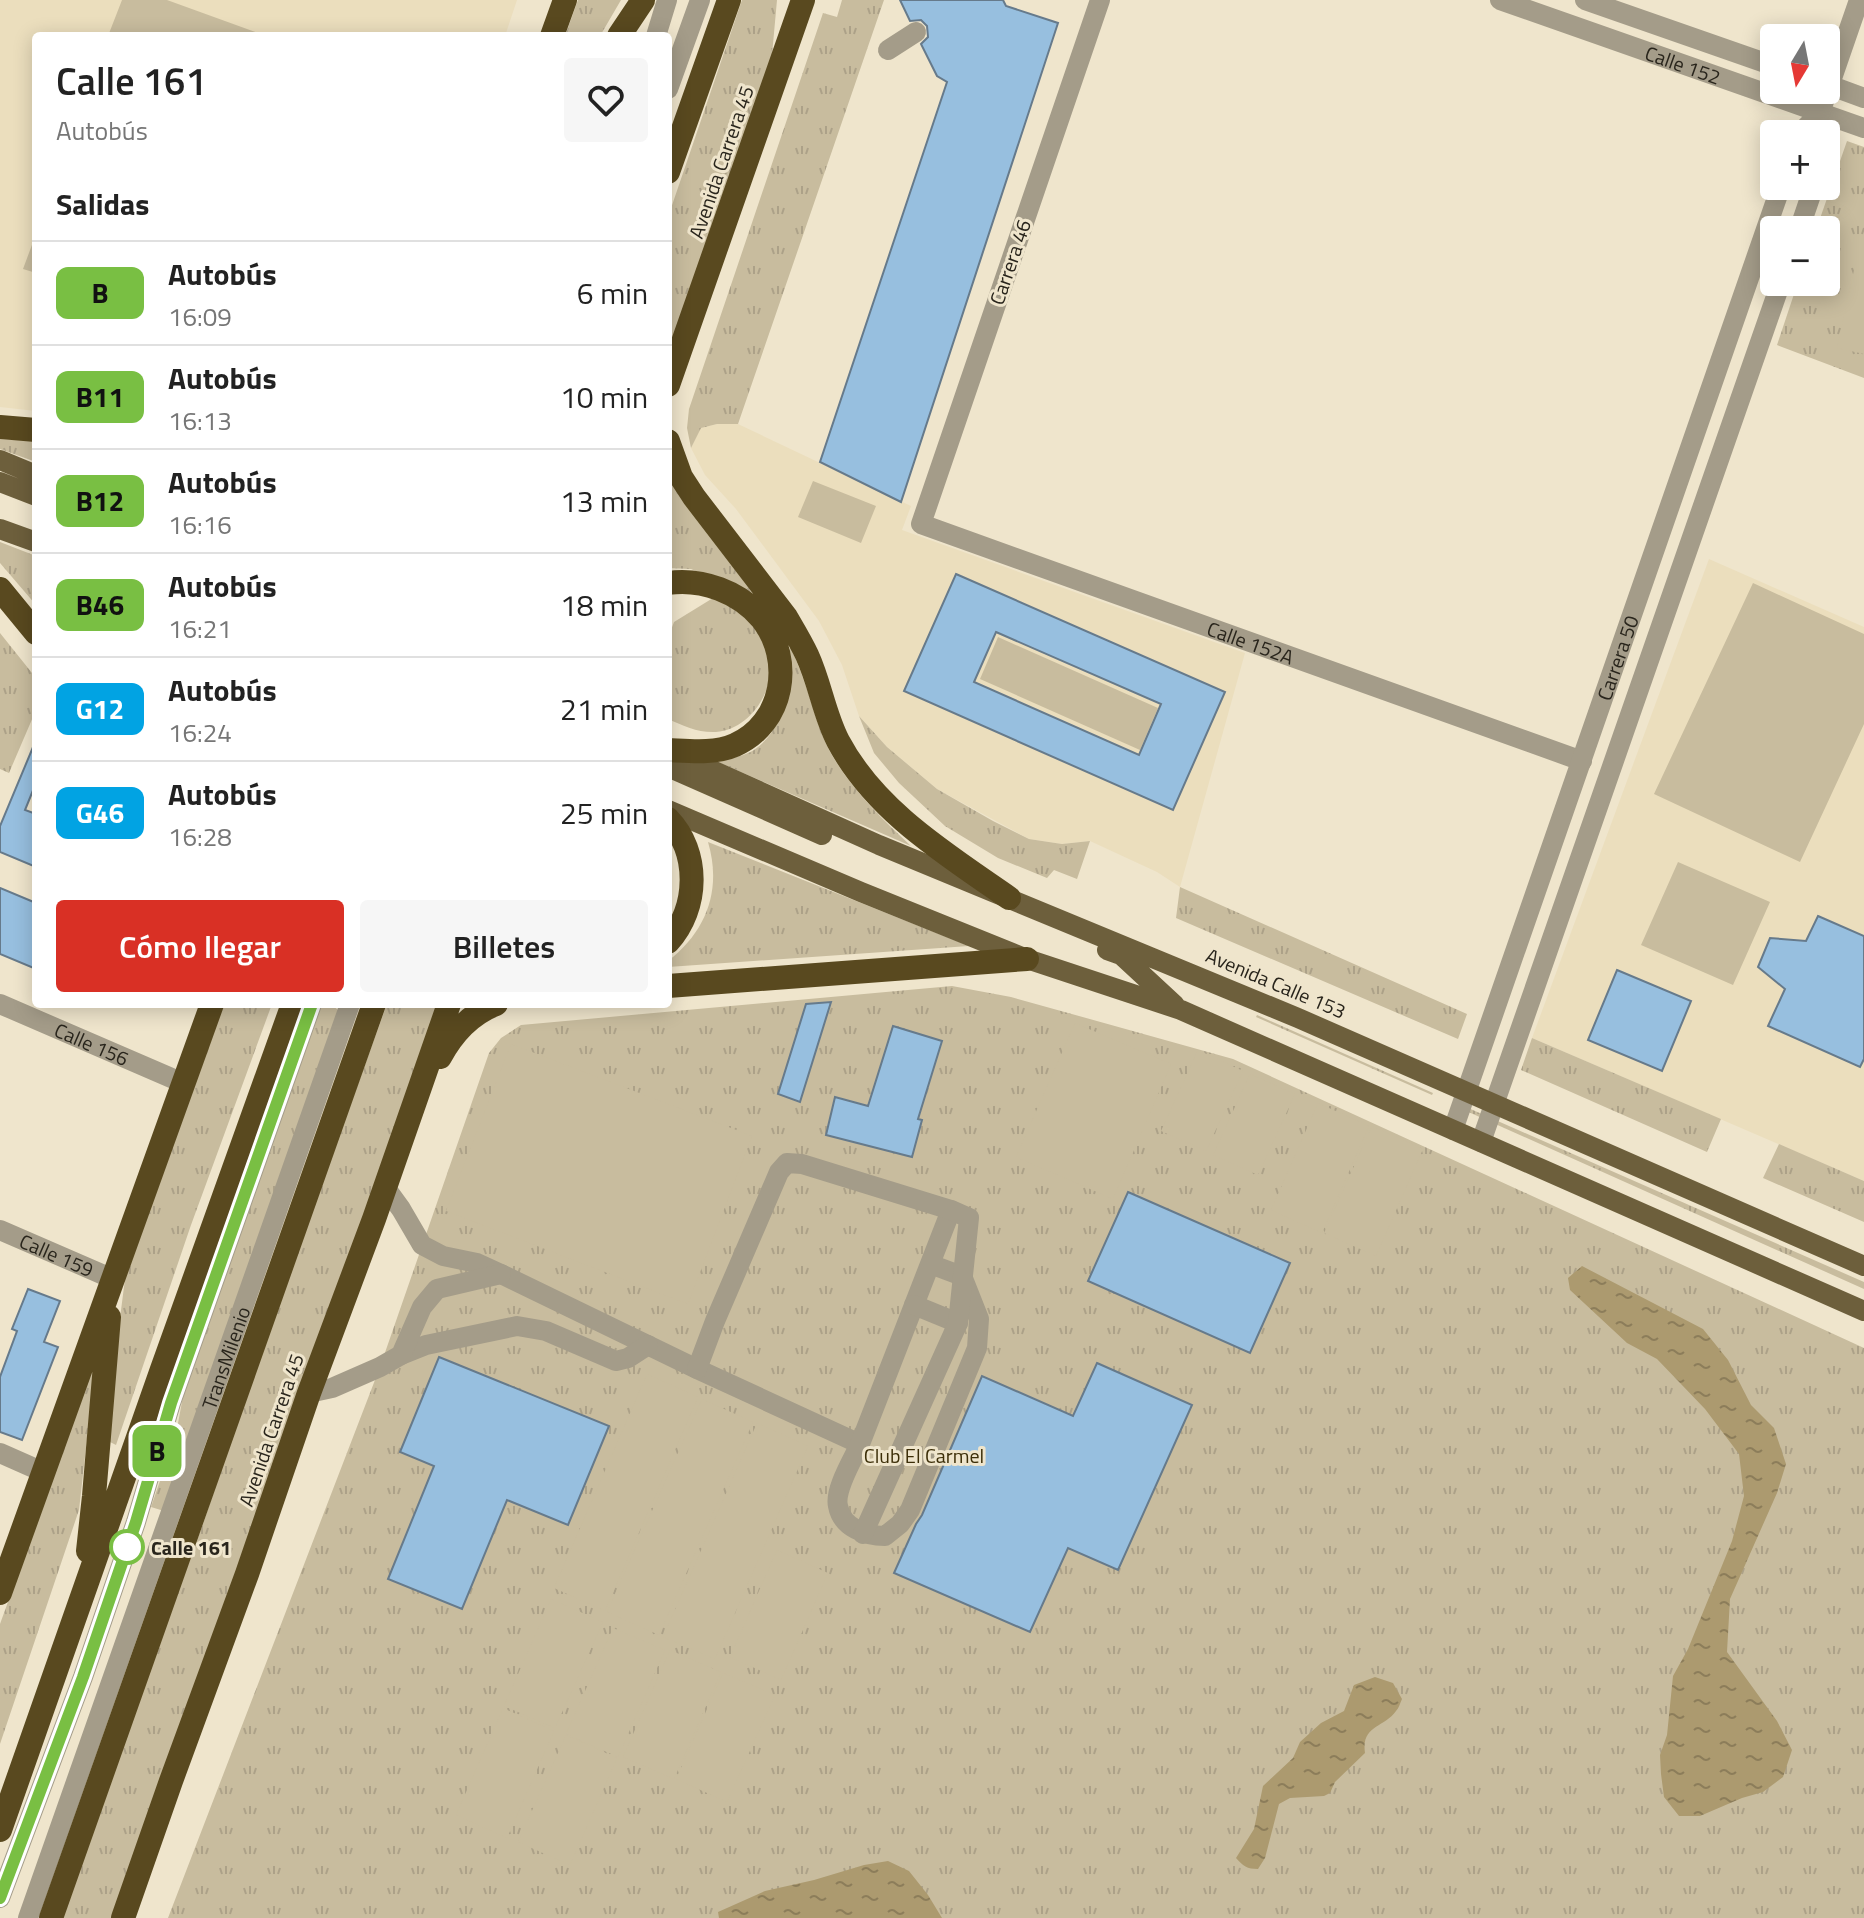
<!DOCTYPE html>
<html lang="es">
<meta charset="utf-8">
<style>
:root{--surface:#fff;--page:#f6f6f6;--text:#222;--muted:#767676;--line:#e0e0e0;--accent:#d93025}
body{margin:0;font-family:"Titillium Web",sans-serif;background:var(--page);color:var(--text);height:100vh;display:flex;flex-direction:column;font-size:30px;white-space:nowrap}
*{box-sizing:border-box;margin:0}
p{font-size:26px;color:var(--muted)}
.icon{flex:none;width:44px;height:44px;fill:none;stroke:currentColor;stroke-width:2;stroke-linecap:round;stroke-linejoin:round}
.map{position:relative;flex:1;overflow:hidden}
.sheet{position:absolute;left:32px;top:32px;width:640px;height:976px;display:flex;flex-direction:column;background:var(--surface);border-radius:8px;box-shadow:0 4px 20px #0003}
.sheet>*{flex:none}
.badge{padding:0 16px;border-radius:12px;font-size:28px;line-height:52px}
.needle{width:52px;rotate:190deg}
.tools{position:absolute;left:1760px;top:24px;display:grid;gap:16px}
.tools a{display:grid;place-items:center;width:80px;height:80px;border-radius:8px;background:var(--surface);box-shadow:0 4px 20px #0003;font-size:40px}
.map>.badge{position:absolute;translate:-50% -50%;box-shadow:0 0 0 4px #fff}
h2{padding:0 24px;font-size:30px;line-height:72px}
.round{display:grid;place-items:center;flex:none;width:84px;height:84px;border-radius:8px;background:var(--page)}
.headline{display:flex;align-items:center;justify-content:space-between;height:136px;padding:0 24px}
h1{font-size:38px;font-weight:600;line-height:60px}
.action{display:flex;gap:16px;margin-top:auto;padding:16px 24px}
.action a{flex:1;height:92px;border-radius:8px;background:var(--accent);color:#fff;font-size:32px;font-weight:600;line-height:92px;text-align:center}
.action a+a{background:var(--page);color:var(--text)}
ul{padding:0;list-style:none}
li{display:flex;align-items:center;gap:24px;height:104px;padding:0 24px;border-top:2px solid var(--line)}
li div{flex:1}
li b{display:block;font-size:30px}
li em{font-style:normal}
li .badge{min-width:88px;font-weight:700;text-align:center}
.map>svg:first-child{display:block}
</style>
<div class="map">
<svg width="1864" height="1918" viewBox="0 0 1864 1918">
<defs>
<pattern id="grass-tufts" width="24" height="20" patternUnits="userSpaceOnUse" patternTransform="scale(2)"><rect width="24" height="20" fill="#c8bc9e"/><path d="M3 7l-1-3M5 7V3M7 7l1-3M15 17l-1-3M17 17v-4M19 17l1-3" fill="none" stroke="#aca188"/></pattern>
<pattern id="water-ripples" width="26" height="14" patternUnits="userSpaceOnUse" patternTransform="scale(2)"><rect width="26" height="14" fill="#ac9a6f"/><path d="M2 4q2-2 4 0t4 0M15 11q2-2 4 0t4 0" fill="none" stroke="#8c7d5a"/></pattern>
</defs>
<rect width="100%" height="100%" fill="#efe5cc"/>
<path fill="#ebdebd" d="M 0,0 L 517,0 L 505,36 L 36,36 L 36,411 L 0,407 Z
M 717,424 L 738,424 L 911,506 L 902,530 L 1245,653 L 1180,887 L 1157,872 L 1090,841 L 1062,844 L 1029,839 L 937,789 L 887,747 L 859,716 L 842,665 L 819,621 L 736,509 L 705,475 L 691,448 L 700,428 Z
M 1709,559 L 1864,627 L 1864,1181 L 1532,1038 Z"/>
<path fill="url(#grass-tufts)" d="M 578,0 L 621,0 L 600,36 L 565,36 Z
M 742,0 L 777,0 L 771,66 L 668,365 L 668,217 Z
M 842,0 L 884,0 L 738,424 L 717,424 L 701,428 L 691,448 L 687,428 L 689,409 L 823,13 L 837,17 Z
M 1847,141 L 1864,147 L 1864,378 L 1777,345 L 1798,282 L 1826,282 L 1826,230 L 1816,230 Z
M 0,439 L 36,441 L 36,462 L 0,449 Z
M 668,479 L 671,479 L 763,600 L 691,569 L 668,568 Z
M 0,542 L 36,556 L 36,605 L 0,563 Z
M 713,598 C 730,605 747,614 758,631 C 764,640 769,654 770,666 C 772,696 747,730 716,732 C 698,733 684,726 668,719 L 668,638 L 674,622 Z
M 0,633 L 36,678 L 36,710 L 9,773 L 0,769 Z
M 790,646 C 795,657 800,669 804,681 C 812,702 817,725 827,746 C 847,785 879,816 911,846 L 718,762 C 730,758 745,756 754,750 C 789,726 787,683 790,646 Z
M 859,716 L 887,747 L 937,789 L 993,821 L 1029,839 L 1062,844 L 1090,841 L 1077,879 L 1054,870 L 1047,878 L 998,858 L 945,826 L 899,783 L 874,753 Z
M 708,842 L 969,946 L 668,967 L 668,961 C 707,931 722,889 708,842 Z
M 1180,887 L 1467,1014 L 1458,1039 L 1176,918 Z
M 952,986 L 1011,997 L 1233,1059 L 1864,1348 L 1864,1918 L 168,1918 L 380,1367 L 489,1053 L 501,1038 L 521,1025 Z
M 224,1004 L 272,1004 L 191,1225 L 116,1445 L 108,1441 L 115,1357 L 125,1279 Z
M 387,1004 L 439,1004 L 113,1918 L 62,1918 L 111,1775 L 204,1521 L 257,1362 Z
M 324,1005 L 332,1005 L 338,1010 L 164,1511 L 151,1507 L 176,1434 L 186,1380 L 320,1008 Z
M 1257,1015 L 1433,1093 L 1432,1095 L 1256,1017 Z
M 1532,1038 L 1721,1119 L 1707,1152 L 1521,1070 Z
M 1466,1107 L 1864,1282 L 1864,1289 L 1464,1110 Z
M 1779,1144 L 1864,1181 L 1864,1222 L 1763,1178 Z
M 96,1359 L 79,1510 L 0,1744 L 0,1624 Z"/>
<path fill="#c8bc9e" d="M 122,0 L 167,0 L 266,36 L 108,36 Z
M 36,234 L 36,273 L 23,269 Z
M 1856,261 L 1864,263 L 1864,354 L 1837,348 Z
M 813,481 L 876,506 L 861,543 L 798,517 Z
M 1753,583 L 1864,634 L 1864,724 L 1800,862 L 1654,794 Z
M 998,637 L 1158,708 L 1140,750 L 980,679 Z
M 1678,862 L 1770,902 L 1733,985 L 1641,945 Z
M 1075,1023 L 1171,1064 L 1113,1199 L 1016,1157 Z
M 511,1044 L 752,1136 L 688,1304 L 446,1211 Z
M 1198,1050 L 1243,1071 L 1206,1151 L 1161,1131 Z
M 1250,1074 L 1295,1094 L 1258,1175 L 1213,1155 Z
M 1318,1103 L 1369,1126 L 1322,1233 L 1271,1210 Z
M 1372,1126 L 1423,1149 L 1376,1256 L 1324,1233 Z
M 647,1374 L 698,1397 L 605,1611 L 554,1588 Z
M 702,1399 L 753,1422 L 659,1635 L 607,1612 Z
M 757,1423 L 808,1446 L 715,1659 L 663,1637 Z
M 777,1550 L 828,1573 L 781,1680 L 730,1657 Z
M 551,1599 L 603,1622 L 555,1728 L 504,1706 Z
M 613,1628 L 665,1650 L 618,1757 L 566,1734 Z
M 670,1650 L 721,1672 L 674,1779 L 623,1757 Z
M 723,1673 L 775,1695 L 727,1802 L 676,1779 Z
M 503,1708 L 554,1731 L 507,1838 L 456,1815 Z
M 566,1735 L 617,1758 L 570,1865 L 518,1842 Z"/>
<path fill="url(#water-ripples)" d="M 1582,1266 L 1703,1329 L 1728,1360 L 1751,1405 L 1774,1428 L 1786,1464 L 1777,1493 L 1730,1599 L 1727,1652 L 1777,1721 L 1792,1750 L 1783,1777 L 1763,1792 L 1742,1798 L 1700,1816 L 1679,1816 L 1664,1797 L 1661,1774 L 1660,1755 L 1667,1735 L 1673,1676 L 1688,1649 L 1732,1541 L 1744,1496 L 1739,1454 L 1705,1409 L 1657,1359 L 1627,1343 L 1570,1290 L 1568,1278 Z
M 1375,1677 L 1393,1683 L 1402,1699 C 1400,1703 1399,1708 1396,1711 C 1384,1728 1361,1725 1365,1753 L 1335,1782 L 1330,1793 L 1324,1796 L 1290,1798 L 1279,1804 L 1265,1858 L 1258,1869 C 1247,1869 1243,1866 1236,1858 L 1254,1829 L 1263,1786 L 1293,1758 L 1300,1742 L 1321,1723 L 1344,1711 L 1354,1685 Z
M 888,1861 L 909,1871 L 928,1895 L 942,1918 L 719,1918 L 718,1912 L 765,1891 L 814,1880 L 864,1865 Z"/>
<path fill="#97bfdf" stroke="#667a8b" stroke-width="2" fill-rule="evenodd" d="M 900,0 L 1003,0 L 1006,6 L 1058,23 L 901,502 L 820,462 L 947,82 L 937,76 L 921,44 L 928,37 L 927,26 L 921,20 L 910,21 Z
M 956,574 L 1225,692 L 1173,810 L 904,691 ZM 996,632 L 1161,704 L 1139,755 L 974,682 Z
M 36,740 L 36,783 L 25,810 L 36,814 L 36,867 L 0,852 L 0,826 Z
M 0,888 L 36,903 L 36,969 L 0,954 Z
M 1818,916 L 1864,936 L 1864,1059 L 1860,1067 L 1768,1026 L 1785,989 L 1758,967 L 1770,938 L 1806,941 Z
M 1617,970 L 1691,1001 L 1662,1071 L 1588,1040 Z
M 831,1002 L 800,1102 L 778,1094 L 806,1004 Z
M 893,1026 L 942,1041 L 918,1119 L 922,1120 L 912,1157 L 826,1135 L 835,1097 L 868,1106 Z
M 1128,1192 L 1290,1263 L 1250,1353 L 1088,1281 Z
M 28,1289 L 60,1301 L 44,1342 L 58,1347 L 22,1440 L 0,1432 L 0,1377 L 17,1331 L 12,1329 Z
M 439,1357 L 609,1426 L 568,1525 L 507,1500 L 462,1609 L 388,1579 L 434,1466 L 400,1452 Z
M 1097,1363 L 1192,1405 L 1118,1570 L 1068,1548 L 1030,1632 L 894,1573 L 916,1524 L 922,1515 L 982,1376 L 1073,1416 Z"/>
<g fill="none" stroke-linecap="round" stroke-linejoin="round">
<g stroke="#a49c89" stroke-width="20">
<path id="s1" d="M 1100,0 L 921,524 L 1582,761"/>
<path id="s2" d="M 1500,0 L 1864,128"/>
<path d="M 1585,0 L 1774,66"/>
<path d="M 656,36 L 667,0"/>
<path d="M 888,50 L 916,32"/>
<path d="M 1826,84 L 1864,98"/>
<path d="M 668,89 L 700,0"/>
<path d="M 1820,113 L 1829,144 L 1826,152"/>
<path d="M 1799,134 L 1820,113 L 1859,0"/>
<path d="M 1799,230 L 1814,186"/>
<path id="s3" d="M 0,1004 L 183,1083"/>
<path id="s4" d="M 1453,1130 L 1781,186"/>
<path d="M 1481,1142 L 1781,282"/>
<path d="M 385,1187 L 401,1209 L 422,1245 L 443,1256 L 477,1263 L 501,1274 L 697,1369 L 860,1444"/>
<path id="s5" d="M 0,1230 L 113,1279"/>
<path d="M 930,1264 L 962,1276 L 979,1319 L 977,1348 L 910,1510 L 900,1524 L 885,1536 C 866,1536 842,1528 838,1506 C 834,1490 853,1459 860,1444 C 891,1366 920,1288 951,1210"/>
<path d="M 914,1305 L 958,1323"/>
<path d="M 401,1355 L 426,1345 L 517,1326 L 546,1331 L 616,1361 L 628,1358 L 648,1345"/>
<path d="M 697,1369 L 715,1321 L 779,1172 L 787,1163 L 802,1164 L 951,1210 L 969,1218 L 958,1323 L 863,1534"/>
<path d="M 309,1393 L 332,1388 L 380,1367 L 401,1355 L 422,1307 L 437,1289 L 501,1274"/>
<path d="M 0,1453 L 43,1472"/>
<path d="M 0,1898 L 83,1677 L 136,1522 L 171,1403 L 312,1004"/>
<path id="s6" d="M 28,1918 L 350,1004"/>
</g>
<path stroke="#6d5f3c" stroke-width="20" d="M 0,460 L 36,475
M 0,482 L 36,496
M 0,529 L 36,542
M 672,752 L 879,845 L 1298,1018 L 1864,1266
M 668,767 L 822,835
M 668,810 L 861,892 L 1027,959 L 1181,1010 L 1864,1311
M 1107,950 L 1121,955 L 1175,1005"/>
<path stroke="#59491f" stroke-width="24" d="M 552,36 L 565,0
M 619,36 L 643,0
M 668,172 L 729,0
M 668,385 L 803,0
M 0,427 L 36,430
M 668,441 L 681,477 L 694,497 L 786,617 C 793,629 801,642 807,655 C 820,683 824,714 838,741 C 875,811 946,854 1009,898
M 668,583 C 702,578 740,592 762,619 C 794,660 784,723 735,745 C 714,754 690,751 668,750
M 0,589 L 36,633
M 668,819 C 700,852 699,908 668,942
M 668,986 L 1027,959
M 440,1057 C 453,1033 470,1014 496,1004
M 88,1551 L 94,1496 L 109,1317
M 0,1593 L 212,1004
M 0,1830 L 161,1372 L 293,1004
M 51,1918 L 374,1004
M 123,1918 L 171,1781 L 247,1574 L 309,1393 L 374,1219 L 449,1004"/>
</g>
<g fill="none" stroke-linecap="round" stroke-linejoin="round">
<g stroke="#fff" stroke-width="18">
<path id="line" d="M 0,1898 L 83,1677 L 136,1522 L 171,1403 L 312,1004"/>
</g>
<use href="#line" stroke="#79bf43" stroke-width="12"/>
</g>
<circle fill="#fff" stroke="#79bf43" stroke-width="4" cx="127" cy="1547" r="16"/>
<g text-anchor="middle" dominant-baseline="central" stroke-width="6" stroke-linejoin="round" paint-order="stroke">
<g font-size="20" fill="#29251c" stroke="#efe5cc">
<text stroke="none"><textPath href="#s2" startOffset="194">Calle 152</textPath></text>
<text transform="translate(721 162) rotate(-71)">Avenida Carrera 45</text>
<text transform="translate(1010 262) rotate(-71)">Carrera 46</text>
<text stroke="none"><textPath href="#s1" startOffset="904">Calle 152A</textPath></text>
<text stroke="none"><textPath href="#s4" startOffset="500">Carrera 50</textPath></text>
<text transform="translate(1276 983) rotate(23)">Avenida Calle 153</text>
<text stroke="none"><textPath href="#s3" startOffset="100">Calle 156</textPath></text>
<text stroke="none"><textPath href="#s5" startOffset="62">Calle 159</textPath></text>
<text stroke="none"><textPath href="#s6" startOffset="594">TransMilenio</textPath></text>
<text transform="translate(271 1430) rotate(-71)">Avenida Carrera 45</text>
</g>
<g font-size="20" fill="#3c2e08" stroke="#efe5cc">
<text x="924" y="1455">Club El Carmel</text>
</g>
<g font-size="20" font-weight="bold" fill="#29251c" stroke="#efe5cc" text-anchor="start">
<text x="151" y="1547">Calle 161</text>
</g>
</g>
</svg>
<div class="tools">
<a><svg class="needle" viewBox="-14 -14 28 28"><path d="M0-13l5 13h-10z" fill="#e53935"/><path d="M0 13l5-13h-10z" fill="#767676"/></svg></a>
<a>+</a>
<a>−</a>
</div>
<b class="badge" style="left:157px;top:1451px;background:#79bf43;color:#111">B</b>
<section class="sheet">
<div class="headline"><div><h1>Calle 161</h1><p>Autobús</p></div><a class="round"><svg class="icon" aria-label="heart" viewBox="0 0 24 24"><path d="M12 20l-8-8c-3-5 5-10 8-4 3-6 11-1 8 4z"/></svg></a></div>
<h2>Salidas</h2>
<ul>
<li><span class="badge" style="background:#79bf43;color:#111">B</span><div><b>Autobús</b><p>16:09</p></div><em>6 min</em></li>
<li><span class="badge" style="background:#79bf43;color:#111">B11</span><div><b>Autobús</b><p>16:13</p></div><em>10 min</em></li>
<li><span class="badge" style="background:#79bf43;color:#111">B12</span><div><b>Autobús</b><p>16:16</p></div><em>13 min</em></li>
<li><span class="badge" style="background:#79bf43;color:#111">B46</span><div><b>Autobús</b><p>16:21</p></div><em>18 min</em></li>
<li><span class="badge" style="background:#01a3e3;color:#fff">G12</span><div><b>Autobús</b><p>16:24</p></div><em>21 min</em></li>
<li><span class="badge" style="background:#01a3e3;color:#fff">G46</span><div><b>Autobús</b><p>16:28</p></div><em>25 min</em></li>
</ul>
<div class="action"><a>Cómo llegar</a><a>Billetes</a></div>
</section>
</div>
